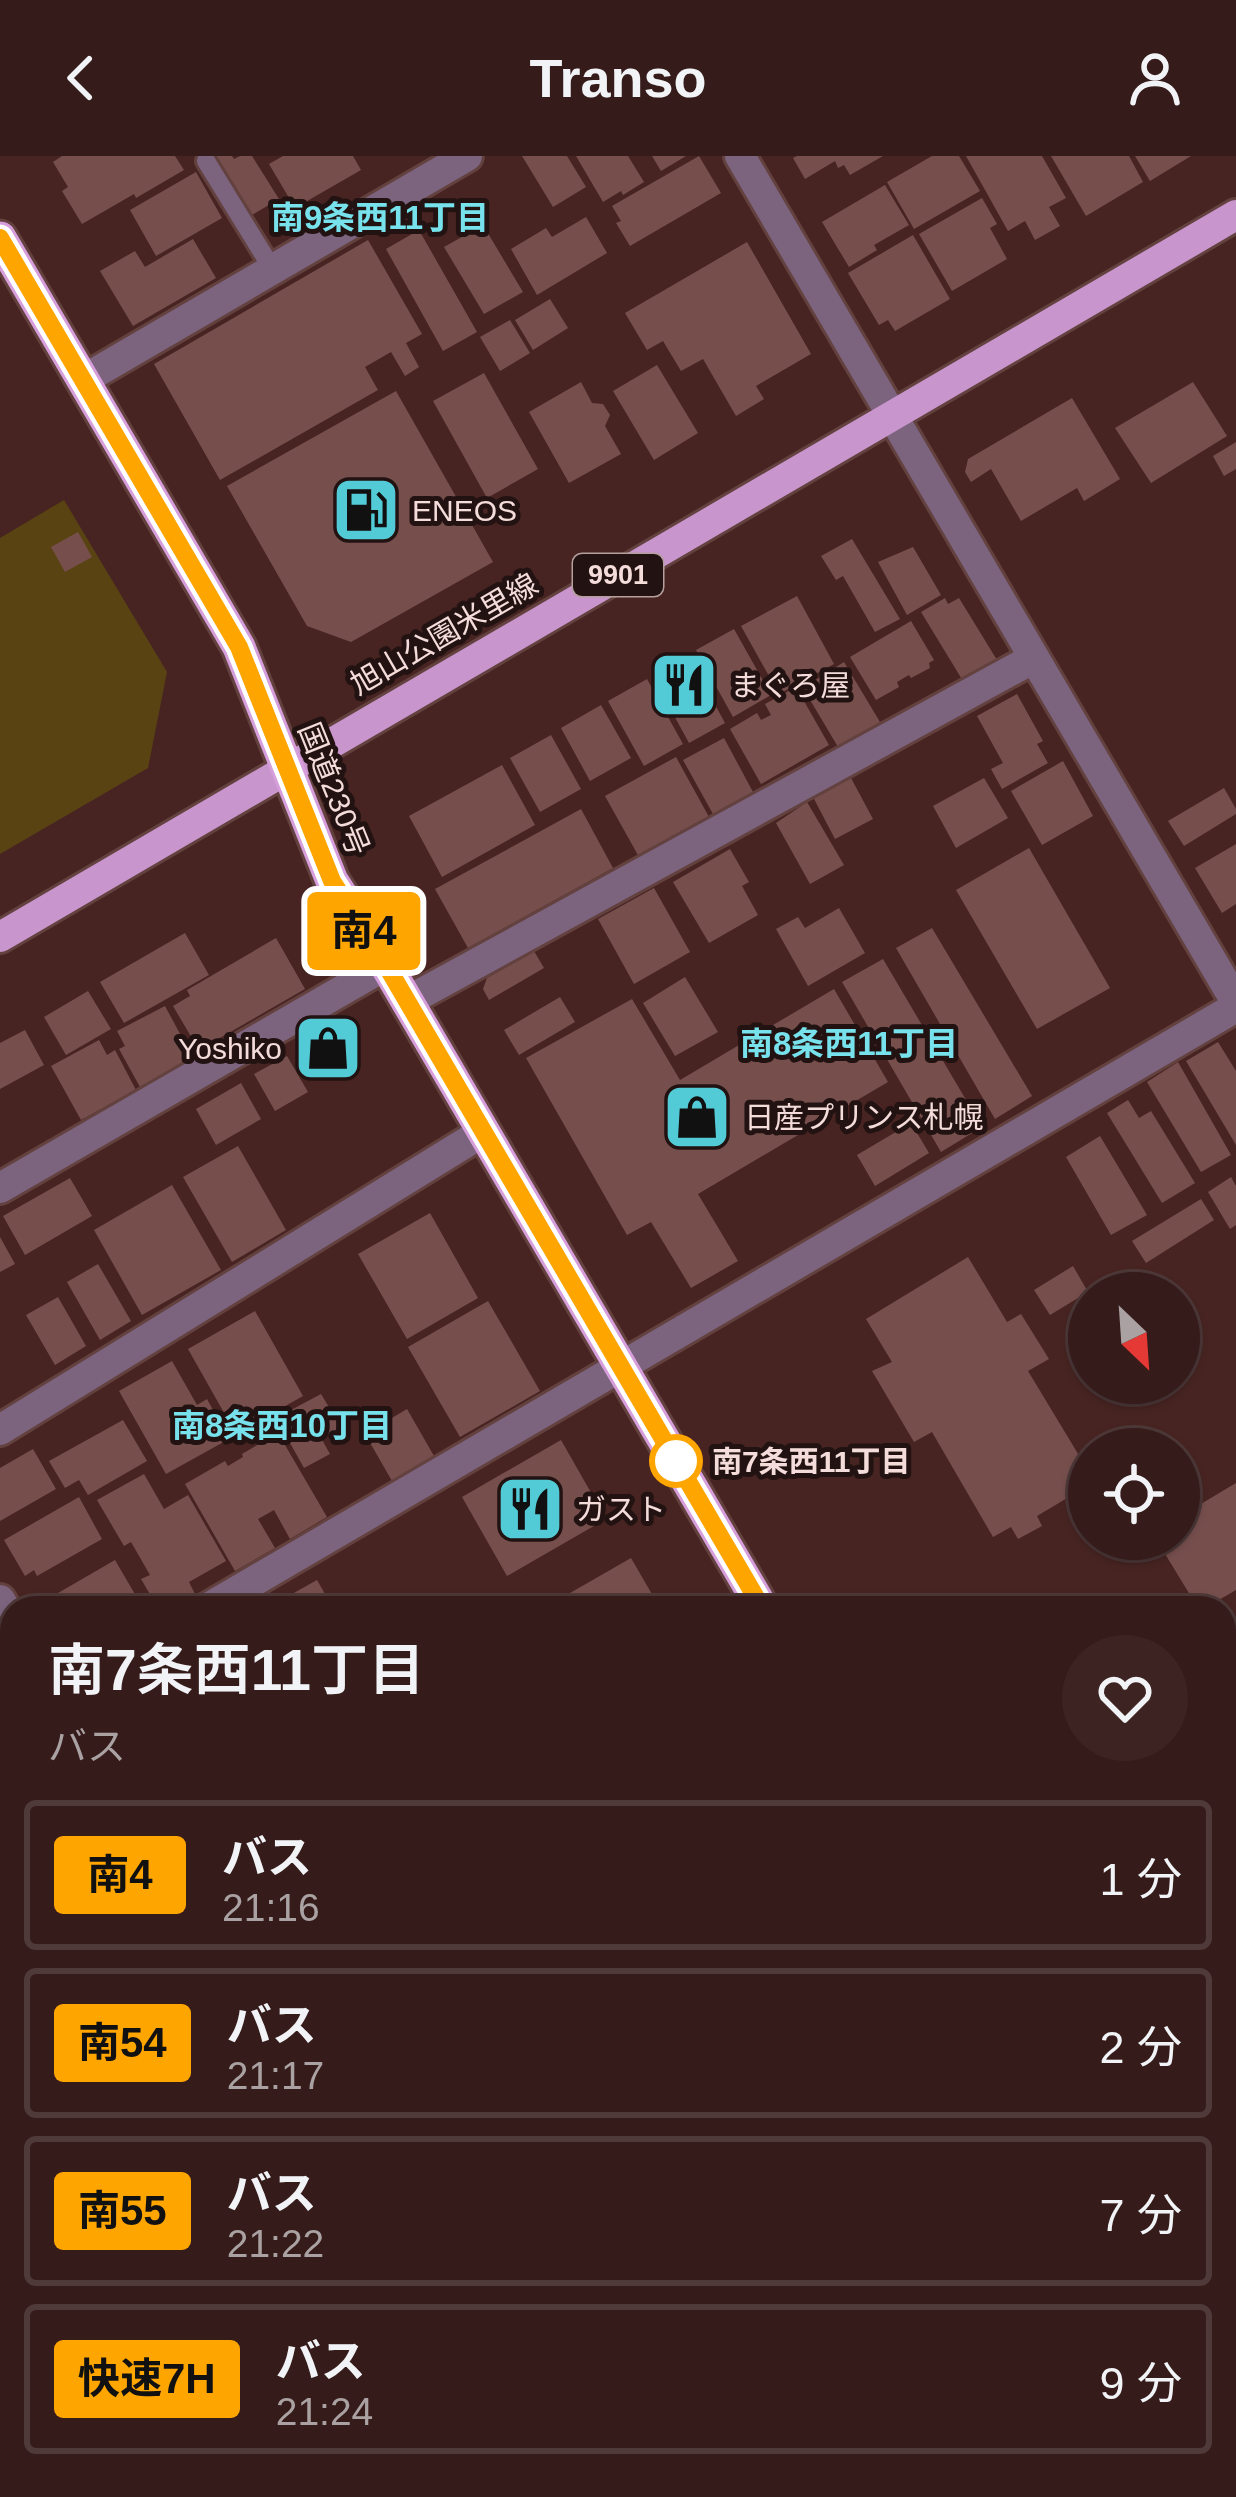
<!DOCTYPE html>
<html lang="ja">
<meta charset="utf-8">
<style>
:root{--surface:#351b1a;--page:#3d2423;--text:#f1f3f6;--muted:#aaa1a2;--line:#4f3939}
body{margin:0;font-family:Arial,"Noto Sans JP",sans-serif;background:var(--page);color:var(--text);height:100vh;display:flex;flex-direction:column;font-size:45px;white-space:nowrap}
*{box-sizing:border-box;margin:0}
p{font-size:39px;color:var(--muted)}
.icon{flex:none;width:66px;height:66px;fill:none;stroke:currentColor;stroke-width:2;stroke-linecap:round;stroke-linejoin:round}
.map{position:relative;flex:1;overflow:hidden}
.details{position:absolute;left:0px;top:1440px;width:1236px;height:903px;display:flex;flex-direction:column;background:var(--surface);border-radius:36px 36px 0 0;box-shadow:0 3px 9px #0004,0 0 0 3px var(--line)}
.details>*{flex:none}
.badge{padding:0 24px;border-radius:9px;font-size:42px;line-height:78px}
.needle{width:78px;rotate:155deg}
.tools{position:absolute;left:1068px;top:1116px;display:grid;gap:24px}
.tools a{display:grid;place-items:center;width:132px;height:132px;border-radius:50%;background:var(--surface);box-shadow:0 3px 9px #0004,0 0 0 3px var(--line);font-size:60px}
.map>.badge{position:absolute;translate:-50% -50%;box-shadow:0 0 0 6px #fff}
.round{display:grid;place-items:center;flex:none;width:126px;height:126px;border-radius:63px;background:var(--page)}
.overview{display:flex;align-items:center;justify-content:space-between;height:204px;padding:0 48px}
h1{font-size:57px;font-weight:600;line-height:90px}
ul{padding:0;list-style:none}
li{display:flex;align-items:center;gap:36px;height:150px;margin:0 24px 18px;padding:0 24px;border:6px solid var(--line);border-radius:12px}
li div{flex:1}
li b{display:block;font-size:45px}
li em{font-style:normal}
li .badge{min-width:132px;font-weight:700;text-align:center}
header{display:flex;justify-content:space-between;align-items:center;height:156px;padding:0 48px;background:var(--surface);font-size:54px;font-weight:600}
.map>svg:first-child{display:block}
</style>
<header><svg class="icon" aria-label="back" viewBox="0 0 24 24"><path d="M15 5l-7 7 7 7"/></svg>Transo<svg class="icon" aria-label="person" viewBox="0 0 24 24"><circle cx="12" cy="8" r="4"/><path d="M4 21q1-7 8-7t8 7"/></svg></header>
<div class="map">
<svg width="1236" height="2341" viewBox="0 0 1236 2341">
<rect width="100%" height="100%" fill="#472422"/>
<path fill="#594312" d="M 64,344 L 167,516 L 148,612 L 0,698 L 0,382 Z"/>
<path fill="#764f4d" d="M 62,0 L 175,0 L 184,14 L 136,42 L 134,38 L 82,68 L 62,35 L 68,31 L 53,6 Z
M 216,0 L 232,0 L 234,3 L 240,0 L 252,0 L 279,43 L 252,59 Z
M 283,0 L 353,0 L 361,14 L 295,52 L 269,8 Z
M 522,0 L 567,0 L 586,31 L 553,51 Z
M 576,0 L 628,0 L 644,26 L 623,39 L 621,35 L 603,46 Z
M 652,0 L 686,0 L 661,15 Z
M 699,0 L 721,37 L 630,90 L 616,67 L 621,65 L 612,50 Z
M 797,0 L 883,0 L 850,19 L 844,9 L 838,12 L 835,5 L 805,23 L 793,2 Z
M 932,0 L 959,0 L 980,35 L 914,73 L 887,26 Z
M 966,0 L 1042,0 L 1066,42 L 1049,51 L 1060,70 L 1035,84 L 1025,65 L 1008,75 Z
M 1051,0 L 1129,0 L 1143,26 L 1086,60 Z
M 1135,0 L 1191,0 L 1150,25 Z
M 196,16 L 222,62 L 156,100 L 130,54 Z
M 885,29 L 909,69 L 874,89 L 877,94 L 849,111 L 822,66 Z
M 982,42 L 997,68 L 990,72 L 1007,103 L 952,135 L 919,78 Z
M 586,61 L 607,97 L 537,139 L 511,93 L 546,72 L 552,81 Z
M 483,69 L 523,136 L 484,158 L 444,91 Z
M 419,74 L 477,176 L 443,195 L 386,93 Z
M 913,79 L 950,143 L 895,175 L 888,164 L 879,169 L 848,117 Z
M 193,83 L 216,122 L 133,170 L 100,115 L 135,95 L 145,111 Z
M 368,84 L 422,178 L 406,187 L 419,211 L 405,220 L 391,196 L 365,211 L 378,234 L 220,324 L 154,208 Z
M 747,86 L 811,198 L 756,230 L 764,243 L 736,260 L 703,203 L 681,215 L 663,185 L 647,194 L 625,157 Z
M 550,143 L 568,172 L 533,194 L 515,164 Z
M 510,164 L 530,197 L 500,215 L 480,181 Z
M 657,209 L 698,277 L 654,304 L 613,235 Z
M 484,217 L 538,313 L 487,342 L 433,245 Z
M 581,226 L 592,247 L 603,248 L 610,259 L 605,270 L 621,298 L 569,327 L 529,256 Z
M 1193,226 L 1227,280 L 1151,327 L 1115,272 Z
M 396,235 L 493,406 L 351,486 L 307,470 L 227,330 Z
M 1072,242 L 1120,323 L 1084,345 L 1077,332 L 1021,365 L 991,313 L 971,326 L 965,316 L 968,303 Z
M 1236,286 L 1236,313 L 1224,320 L 1213,300 Z
M 78,376 L 92,401 L 65,416 L 51,391 Z
M 852,383 L 900,463 L 875,476 L 843,420 L 836,424 L 821,400 Z
M 913,391 L 941,439 L 907,459 L 878,406 Z
M 797,440 L 834,508 L 779,538 L 741,470 Z
M 945,442 L 948,448 L 959,442 L 997,504 L 963,525 L 921,456 Z
M 911,465 L 934,504 L 929,507 L 930,512 L 911,522 L 909,519 L 897,526 L 899,531 L 876,544 L 850,501 Z
M 734,473 L 771,539 L 733,561 L 696,494 Z
M 688,499 L 725,567 L 689,587 L 652,519 Z
M 844,506 L 880,566 L 838,591 L 803,532 Z
M 647,523 L 683,588 L 644,610 L 608,545 Z
M 796,531 L 829,589 L 761,628 L 730,573 L 757,557 L 761,564 L 771,559 L 765,548 Z
M 1017,538 L 1043,585 L 1037,588 L 1048,607 L 1002,633 L 991,613 L 1003,607 L 977,560 Z
M 601,549 L 631,602 L 590,625 L 561,572 Z
M 551,579 L 581,633 L 540,656 L 510,602 Z
M 724,582 L 753,636 L 713,658 L 683,604 Z
M 676,601 L 709,661 L 639,701 L 605,640 Z
M 1063,605 L 1093,660 L 1042,689 L 1011,635 Z
M 502,609 L 535,669 L 442,721 L 409,660 Z
M 851,622 L 873,663 L 835,683 L 813,641 Z
M 984,622 L 1008,662 L 956,692 L 933,650 Z
M 1224,632 L 1236,653 L 1236,658 L 1184,690 L 1168,665 Z
M 807,646 L 844,709 L 810,728 L 776,667 Z
M 581,653 L 613,712 L 468,792 L 435,733 Z
M 1236,688 L 1236,748 L 1222,757 L 1195,712 Z
M 1029,692 L 1110,832 L 1037,873 L 956,734 Z
M 730,693 L 749,726 L 742,730 L 758,759 L 709,787 L 673,726 Z
M 654,732 L 690,796 L 634,828 L 598,763 Z
M 839,752 L 865,797 L 808,830 L 776,773 L 798,761 L 805,772 Z
M 932,772 L 1032,940 L 995,963 L 896,792 Z
M 185,777 L 209,819 L 124,867 L 100,826 Z
M 276,782 L 305,833 L 199,894 L 173,850 L 190,840 L 187,834 Z
M 534,795 L 544,812 L 489,844 L 483,833 L 487,822 Z
M 883,803 L 982,971 L 941,996 L 842,826 Z
M 685,821 L 718,876 L 675,900 L 643,847 Z
M 834,833 L 888,926 L 698,1038 L 738,1105 L 691,1132 L 651,1066 L 627,1079 L 526,902 L 632,843 L 680,924 Z
M 88,835 L 111,873 L 66,899 L 44,861 Z
M 560,841 L 575,866 L 519,899 L 504,874 Z
M 165,850 L 193,902 L 140,931 L 119,893 L 125,890 L 117,875 Z
M 329,866 L 353,907 L 323,924 L 299,884 Z
M 25,874 L 44,909 L 0,933 L 0,887 Z
M 99,884 L 107,899 L 115,894 L 136,934 L 81,964 L 51,910 Z
M 1218,886 L 1236,915 L 1236,989 L 1186,905 Z
M 287,900 L 308,936 L 275,955 L 254,918 Z
M 1178,906 L 1231,999 L 1201,1016 L 1147,926 Z
M 241,927 L 261,963 L 216,989 L 196,953 Z
M 1128,944 L 1139,962 L 1151,955 L 1195,1027 L 1162,1047 L 1107,957 Z
M 911,967 L 929,997 L 875,1030 L 857,999 Z
M 1100,980 L 1147,1059 L 1111,1079 L 1066,1001 Z
M 238,990 L 286,1074 L 232,1106 L 183,1021 Z
M 1231,1021 L 1236,1030 L 1236,1069 L 1230,1073 L 1208,1036 Z
M 70,1022 L 92,1060 L 25,1099 L 3,1060 Z
M 172,1029 L 221,1114 L 142,1159 L 94,1074 Z
M 1201,1043 L 1214,1064 L 1146,1107 L 1132,1085 Z
M 430,1057 L 478,1142 L 407,1183 L 358,1098 Z
M 0,1081 L 15,1108 L 0,1116 Z
M 968,1101 L 1007,1166 L 1021,1158 L 1049,1203 L 1028,1215 L 1089,1316 L 1089,1329 L 1037,1360 L 1042,1370 L 1018,1383 L 1011,1371 L 993,1381 L 932,1276 L 914,1286 L 872,1215 L 892,1206 L 866,1163 Z
M 98,1108 L 131,1165 L 100,1184 L 67,1126 Z
M 1073,1110 L 1088,1136 L 1050,1159 L 1034,1134 Z
M 58,1141 L 86,1190 L 55,1209 L 26,1159 Z
M 488,1145 L 540,1235 L 460,1281 L 408,1191 Z
M 255,1155 L 303,1240 L 236,1278 L 188,1193 Z
M 172,1205 L 197,1249 L 207,1243 L 229,1283 L 166,1318 L 119,1235 Z
M 321,1238 L 341,1271 L 321,1282 L 330,1298 L 304,1312 L 276,1262 Z
M 407,1253 L 434,1300 L 392,1325 L 365,1278 Z
M 123,1264 L 147,1305 L 88,1339 L 79,1324 L 65,1332 L 49,1305 Z
M 278,1277 L 327,1361 L 290,1383 L 274,1354 L 258,1363 L 275,1392 L 235,1415 L 185,1328 L 225,1305 L 228,1310 L 243,1301 L 242,1298 Z
M 561,1284 L 606,1363 L 507,1420 L 462,1341 Z
M 33,1293 L 56,1333 L 0,1365 L 0,1312 Z
M 144,1318 L 164,1353 L 188,1339 L 226,1405 L 189,1426 L 195,1438 L 171,1452 L 158,1452 L 141,1423 L 150,1419 L 131,1386 L 124,1390 L 97,1344 Z
M 1236,1327 L 1236,1434 L 1205,1452 L 1198,1452 L 1156,1383 L 1179,1383 L 1179,1361 Z
M 79,1341 L 102,1383 L 37,1420 L 34,1414 L 25,1420 L 4,1384 Z
M 631,1402 L 660,1452 L 544,1452 Z
M 115,1404 L 143,1452 L 51,1452 L 46,1444 Z
M 317,1424 L 333,1452 L 267,1452 Z
M 1224,1524 L 1236,1546 L 1236,1619 L 1224,1597 Z
M 1236,1810 L 1236,1889 L 1224,1869 L 1224,1817 Z
M 0,1983 L 12,2002 L 12,2031 L 0,2038 Z
M 12,2208 L 12,2267 L 7,2270 L 0,2258 L 0,2215 Z
M 46,2331 L 91,2331 L 94,2336 L 86,2341 L 52,2341 Z
M 217,2331 L 229,2331 L 235,2341 L 200,2341 Z
M 238,2331 L 278,2331 L 280,2334 L 268,2341 L 244,2341 Z
M 388,2331 L 408,2331 L 414,2341 L 371,2341 Z
M 454,2331 L 537,2331 L 542,2341 L 459,2341 Z
M 544,2331 L 582,2331 L 565,2341 L 550,2341 Z
M 609,2331 L 640,2331 L 646,2341 L 592,2341 Z
M 649,2331 L 687,2331 L 693,2341 L 654,2341 Z
M 702,2331 L 751,2331 L 757,2341 L 708,2341 Z
M 899,2331 L 1188,2331 L 1194,2341 L 883,2341 Z"/>
<g fill="none" stroke-linecap="round" stroke-linejoin="round">
<g stroke="#63413f" stroke-width="24">
<path id="service" d="M 206,5 L 273,114"/>
</g>
<g stroke="#63413f" stroke-width="36">
<path id="minor" d="M 740,0 L 1236,846
M 83,224 L 467,0
M 406,846 L 1034,502
M 0,1032 L 386,809
M 0,1274 L 483,976
M 0,1444 L 12,1464
M 208,1452 L 1236,851
M 1224,1510 L 1236,1503
M 0,1588 L 12,1609
M 1224,1791 L 1236,1784
M 0,1855 L 12,1848
M 1224,2087 L 1236,2080
M 0,2128 L 12,2121
M 0,2292 L 12,2313
M 23,2331 L 24,2334
M 434,2331 L 440,2341
M 335,2341 L 352,2331
M 825,2341 L 842,2331"/>
</g>
<g stroke="#63413f" stroke-width="36">
<path id="primary" d="M 0,781 L 1236,59"/>
</g>
<g stroke="#63413f" stroke-width="39">
<path id="trunk" d="M 0,82 L 239,491 L 332,725 L 386,809 L 762,1452
M 1224,2243 L 1236,2264"/>
</g>
<use href="#service" stroke="#7c637e" stroke-width="18"/>
<use href="#minor" stroke="#7c637e" stroke-width="30"/>
<use href="#primary" stroke="#c895cd" stroke-width="30"/>
<use href="#trunk" stroke="#d79edc" stroke-width="33"/>
</g>
<g fill="none" stroke-linecap="round" stroke-linejoin="round">
<g stroke="#fff" stroke-width="27">
<path id="line" d="M 0,82 L 239,491 L 332,725 L 386,809 L 762,1452"/>
</g>
<use href="#line" stroke="#ffa500" stroke-width="18"/>
</g>
<defs>
<g id="fuel-square" transform="scale(3.45)"><rect x="-9" y="-9" width="18" height="18" rx="4" fill="#52cbd7" stroke="#221312"/><path d="M-5.5-6h7V0h2V4h1.3V-2.5L3-4.5l.8-.8L6-3V5H2.5V1h-1V6h-7ZM-4.2-4.7v3.2H.2V-4.7Z" fill="#111"/></g>
<g id="restaurant-square" transform="scale(3.45)"><rect x="-9" y="-9" width="18" height="18" rx="4" fill="#52cbd7" stroke="#221312"/><path d="M-5-6h1v4h1v-4h1v4h1v-4h1v5L-1.5 .5V6h-2V.5L-5-1ZM5-6V6H3V1.5H1.5Q1.5-4 5-6Z" fill="#111"/></g>
<g id="shop-square" transform="scale(3.45)"><rect x="-9" y="-9" width="18" height="18" rx="4" fill="#52cbd7" stroke="#221312"/><path d="M-5-2.5h2.3a2.7 3.5 0 0 1 5.4 0H5L5.5 6h-11ZM-1.5-2.5h3a1.5 2.3 0 0 0-3 0Z" fill="#111"/></g>
</defs>
<g fill-rule="evenodd">
<use href="#fuel-square" x="366" y="354"/>
<use href="#restaurant-square" x="684" y="529"/>
<use href="#shop-square" x="328" y="892"/>
<use href="#shop-square" x="697" y="961"/>
<use href="#restaurant-square" x="530" y="1353"/>
</g>
<circle fill="#fff" stroke="#ffa500" stroke-width="6" cx="676" cy="1305" r="24"/>
<g text-anchor="middle" dominant-baseline="central" stroke-width="10" stroke-linejoin="round" paint-order="stroke">
<rect fill="#221312" stroke="#b5a09e" stroke-width="3" x="573" y="398" width="90" height="42" rx="9"/>
<g font-size="27" font-weight="bold" fill="#f4dcda">
<text x="618" y="419">9901</text>
</g>
<g font-size="30" fill="#f4dcda" stroke="#221312" text-anchor="start">
<text x="412" y="354">ENEOS</text>
<text x="730" y="529">まぐろ屋</text>
<text x="282" y="892" text-anchor="end">Yoshiko</text>
<text x="744" y="961">日産プリンス札幌</text>
<text x="576" y="1353">ガスト</text>
</g>
<g font-size="30" fill="#f4dcda" stroke="#221312">
<text transform="translate(444 478) rotate(-30)">旭山公園米里線</text>
<text transform="translate(334 633) rotate(68)">国道230号</text>
</g>
<g font-size="30" font-weight="bold" fill="#f4dcda" stroke="#221312" text-anchor="start">
<text x="712" y="1305">南7条西11丁目</text>
</g>
<g font-size="33" font-weight="bold" fill="#77e2ec" stroke="#221312">
<text x="380" y="61">南9条西11丁目</text>
<text x="849" y="887">南8条西11丁目</text>
<text x="282" y="1269">南8条西10丁目</text>
</g>
</g>
</svg>
<div class="tools">
<a><svg class="needle" viewBox="-14 -14 28 28"><path d="M0-13l5 13h-10z" fill="#e53935"/><path d="M0 13l5-13h-10z" fill="#aaa1a2"/></svg></a>
<a><svg class="icon" aria-label="locate" viewBox="0 0 24 24"><circle cx="12" cy="12" r="6"/><path d="M12 2v4M12 18v4M2 12h4M18 12h4"/></svg></a>
</div>
<b class="badge" style="left:364px;top:775px;background:#ffa500;color:#111">南4</b>
<section class="details">
<div class="overview"><div><h1>南7条西11丁目</h1><p>バス</p></div><a class="round"><svg class="icon" aria-label="heart" viewBox="0 0 24 24"><path d="M12 20l-8-8c-3-5 5-10 8-4 3-6 11-1 8 4z"/></svg></a></div>
<ul>
<li><span class="badge" style="background:#ffa500;color:#111">南4</span><div><b>バス</b><p>21:16</p></div><em>1 分</em></li>
<li><span class="badge" style="background:#ffa500;color:#111">南54</span><div><b>バス</b><p>21:17</p></div><em>2 分</em></li>
<li><span class="badge" style="background:#ffa500;color:#111">南55</span><div><b>バス</b><p>21:22</p></div><em>7 分</em></li>
<li><span class="badge" style="background:#ffa500;color:#111">快速7H</span><div><b>バス</b><p>21:24</p></div><em>9 分</em></li>
</ul>
</section>
</div>
